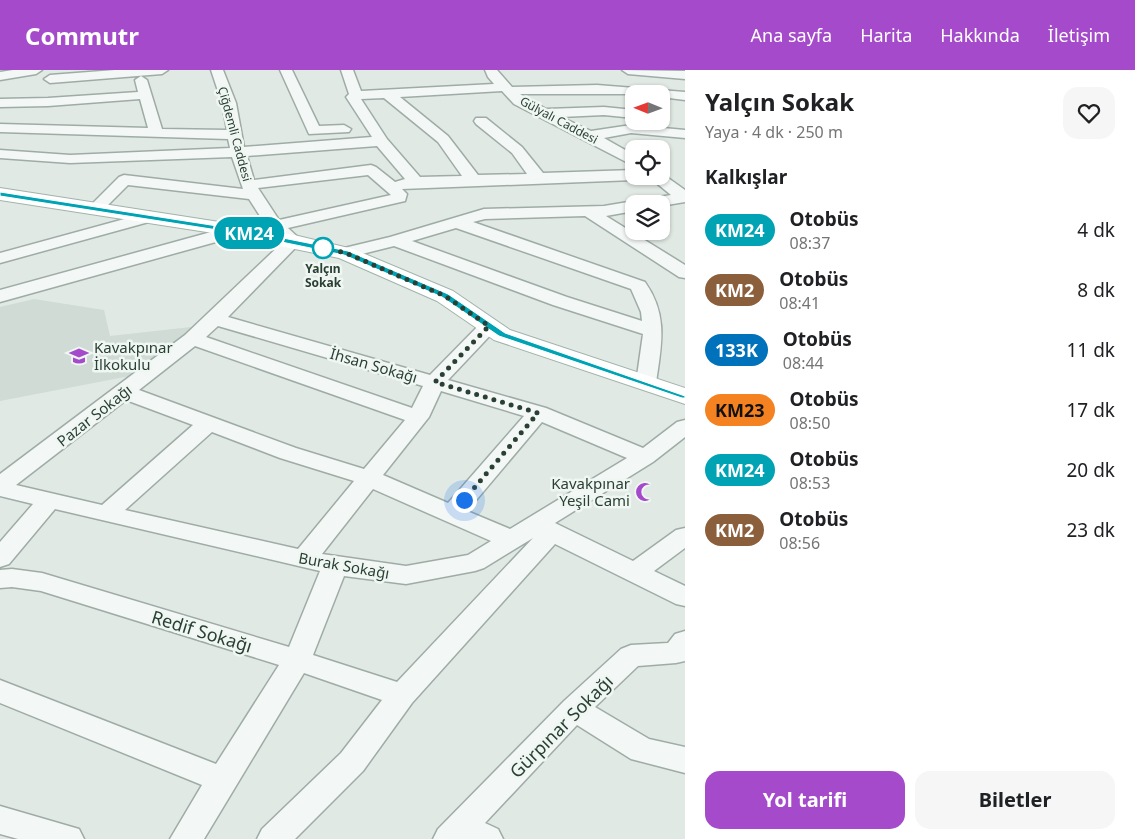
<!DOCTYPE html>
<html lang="tr">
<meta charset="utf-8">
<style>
:root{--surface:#fff;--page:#f6f6f6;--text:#202124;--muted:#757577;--accent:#a44aca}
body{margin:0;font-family:"Noto Sans",sans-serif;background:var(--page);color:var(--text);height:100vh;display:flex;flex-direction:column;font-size:19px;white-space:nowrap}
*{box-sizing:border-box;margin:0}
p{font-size:16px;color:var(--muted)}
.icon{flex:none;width:28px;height:28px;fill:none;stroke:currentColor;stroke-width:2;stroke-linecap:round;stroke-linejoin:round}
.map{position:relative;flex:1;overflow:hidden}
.details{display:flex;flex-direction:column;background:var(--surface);width:450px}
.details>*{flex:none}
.badge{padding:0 10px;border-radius:16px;font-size:18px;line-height:32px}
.needle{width:32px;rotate:271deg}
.controls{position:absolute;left:625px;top:15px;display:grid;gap:10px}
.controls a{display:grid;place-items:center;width:45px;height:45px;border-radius:10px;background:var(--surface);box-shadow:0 1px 4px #0004;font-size:25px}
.you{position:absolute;width:25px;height:25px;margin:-12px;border:4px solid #fff;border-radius:50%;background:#1a73e8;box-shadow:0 0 0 8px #1a73e833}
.map>.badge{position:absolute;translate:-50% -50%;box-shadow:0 0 0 2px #fff}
h2{padding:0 20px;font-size:19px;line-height:45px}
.round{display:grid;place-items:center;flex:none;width:52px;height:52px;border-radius:15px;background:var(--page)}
.overview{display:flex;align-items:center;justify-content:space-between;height:85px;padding:0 20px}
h1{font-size:24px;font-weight:700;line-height:38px}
.button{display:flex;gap:10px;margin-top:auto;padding:10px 20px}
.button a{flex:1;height:58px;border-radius:15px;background:var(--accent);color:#fff;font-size:20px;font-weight:700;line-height:58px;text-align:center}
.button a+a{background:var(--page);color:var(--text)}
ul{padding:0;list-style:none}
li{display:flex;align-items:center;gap:15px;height:60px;padding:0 20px}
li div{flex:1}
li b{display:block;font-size:19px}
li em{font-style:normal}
li .badge{min-width:55px;font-weight:700;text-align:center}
header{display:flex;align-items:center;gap:30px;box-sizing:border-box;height:70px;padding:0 25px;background:var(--accent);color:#fff}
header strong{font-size:24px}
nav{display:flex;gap:28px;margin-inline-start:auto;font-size:18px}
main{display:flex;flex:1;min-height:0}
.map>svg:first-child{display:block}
</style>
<header>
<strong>Commutr</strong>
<nav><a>Ana sayfa</a><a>Harita</a><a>Hakkında</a><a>İletişim</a></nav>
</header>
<main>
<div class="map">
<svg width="685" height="769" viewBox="0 0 685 769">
<rect width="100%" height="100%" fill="#e1e9e5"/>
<path fill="#cfdbd4" d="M 34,229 L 104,240 L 110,266 L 200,256 L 130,306 L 0,331 L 0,237 Z"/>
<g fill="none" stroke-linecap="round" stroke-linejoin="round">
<g stroke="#9faca6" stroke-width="3">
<path id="minor" d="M 13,0 L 42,0 L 36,4 L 0,10 L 0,2 Z
M 115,0 L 168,0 L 162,4 L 50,13 L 44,9 L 50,5 Z
M 211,0 L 223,0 L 236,33 L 244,77 L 372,67 L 346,27 L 349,24 L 341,0 L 353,0 L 361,21 L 494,14 L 488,7 L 485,0 L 497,0 L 512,17 L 597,15 L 685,22 L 685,30 L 661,27 L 661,24 L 520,24 L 546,39 L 604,37 L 634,40 L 634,48 L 604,45 L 561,47 L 591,61 L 631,55 L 685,60 L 685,68 L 631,63 L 604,68 L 634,85 L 634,96 L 514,34 L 502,21 L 400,27 L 448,66 L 478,105 L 527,104 L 512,83 L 476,54 L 474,51 L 476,48 L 486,48 L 522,77 L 543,103 L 634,100 L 634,106 L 641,106 L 634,110 L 402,119 L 407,124 L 405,131 L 288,158 L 302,171 L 228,247 L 430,305 L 482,252 L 489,250 L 496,252 L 499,256 L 448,310 L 546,338 L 643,378 L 677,352 L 685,350 L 685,367 L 653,392 L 555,453 L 633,491 L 676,460 L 685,458 L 685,478 L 654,501 L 685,516 L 685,536 L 676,534 L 555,474 L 412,633 L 363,701 L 295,769 L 257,769 L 262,759 L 341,683 L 382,630 L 304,603 L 204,769 L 170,769 L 202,715 L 0,633 L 0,610 L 216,694 L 279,595 L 41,521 L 12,517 L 0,518 L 0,500 L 12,499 L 42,503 L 289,577 L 320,501 L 55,439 L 9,494 L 0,497 L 0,472 L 33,434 L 0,426 L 0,404 L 185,265 L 284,171 L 269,160 L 249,129 L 128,115 L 101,142 L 89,142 L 87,139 L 119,107 L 124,105 L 243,119 L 232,87 L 70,93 L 0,88 L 0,80 L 70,85 L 230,78 L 228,69 L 0,62 L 0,54 L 148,58 L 140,29 L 48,36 L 0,37 L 0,29 L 48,28 L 138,22 L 135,10 L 141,6 L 147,10 L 162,59 L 227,60 L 222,33 ZM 384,28 L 438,72 L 462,106 L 420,107 L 387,69 L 361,29 ZM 377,76 L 405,109 L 395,112 L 376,97 L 371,95 L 254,110 L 247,86 ZM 368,105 L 391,125 L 279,150 L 258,118 ZM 218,256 L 423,316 L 412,338 L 206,267 ZM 195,276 L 405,350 L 364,399 L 296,378 L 139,320 ZM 441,321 L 524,346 L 448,433 L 383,405 L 429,347 ZM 126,330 L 193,355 L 102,435 L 16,415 ZM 542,352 L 627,388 L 510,459 L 467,441 ZM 212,362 L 280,388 L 354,411 L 298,479 L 125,440 ZM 373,419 L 491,471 L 468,485 L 406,496 L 322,484 ZM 533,468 L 397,612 L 313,585 L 344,506 L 406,514 L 475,501 L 484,498 Z
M 280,0 L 292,0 L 319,56 L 344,55 L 351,59 L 349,62 L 309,64 Z
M 622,0 L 685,1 L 685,9 L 628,4 Z
M 661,103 L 685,120 L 685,132 L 661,136 L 661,134 L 634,134 L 634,141 L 606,146 L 685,195 L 685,208 L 679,207 L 585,146 L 485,149 L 473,152 L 645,212 C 669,246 661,276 656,313 L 653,317 L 646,319 L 639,317 L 636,313 L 643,264 L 553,235 L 394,176 L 346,188 L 340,187 L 337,183 L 340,179 L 390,167 L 484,139 L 604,136 L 634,131 L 639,132 L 646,129 L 671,125 L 648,106 L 661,106 ZM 456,158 L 631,219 L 641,242 L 642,251 L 567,227 L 412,171 Z
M 150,142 L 156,144 L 158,147 L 156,150 L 0,193 L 0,183 Z
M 226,154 L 232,155 L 234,159 L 223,170 L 0,232 L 0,220 L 211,162 L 220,155 Z
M 685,561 L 685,591 L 676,593 L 638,596 L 595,637 L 649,669 L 685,677 L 685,703 L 631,689 L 577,655 L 485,753 L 498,759 L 503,769 L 433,769 L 438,759 L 564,631 L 621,579 L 631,575 L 668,573 L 675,564 Z
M 0,736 L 79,759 L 84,769 L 18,769 L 0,764 Z"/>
</g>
<g stroke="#a0b4aa" stroke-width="2">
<path id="major" d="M 0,118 L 226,153 L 294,165 L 353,179 L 453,221 L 510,260 L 685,318 L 685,334 L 494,270 L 437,231 L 339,188 L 226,165 L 0,130 Z"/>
</g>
<use href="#minor" fill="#f3f7f5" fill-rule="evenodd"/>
<use href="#major" fill="#fff" fill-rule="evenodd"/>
</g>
<path fill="#00a3b4" stroke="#fff" d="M 0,122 L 243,160 L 348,181 L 448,224 L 505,263 L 685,326 L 685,328 L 682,328 L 499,266 L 442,227 L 344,185 L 243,164 L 0,126 Z"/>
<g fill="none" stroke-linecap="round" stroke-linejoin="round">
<path stroke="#2a4035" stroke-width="5" stroke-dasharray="0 9" d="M 323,178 L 346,183 L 445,226 L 489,256 L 435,312 L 538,343 L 464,430"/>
</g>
<defs>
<g id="school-bare" transform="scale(1.5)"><path d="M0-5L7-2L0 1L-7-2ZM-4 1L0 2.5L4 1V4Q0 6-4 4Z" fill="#a44aca" stroke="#f0f7f3" stroke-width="2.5" paint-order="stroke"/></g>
<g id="mosque-bare" transform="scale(1.5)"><path d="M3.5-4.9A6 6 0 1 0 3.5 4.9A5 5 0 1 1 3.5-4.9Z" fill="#a44aca" stroke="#f0f7f3" stroke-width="2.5" paint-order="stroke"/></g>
</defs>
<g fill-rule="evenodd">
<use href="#school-bare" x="79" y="286"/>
<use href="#mosque-bare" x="645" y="422"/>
</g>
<circle fill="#fff" stroke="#00a3b4" stroke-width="2.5" cx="323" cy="178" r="10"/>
<g text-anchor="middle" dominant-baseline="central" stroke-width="5" stroke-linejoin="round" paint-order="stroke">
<g font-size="12" fill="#2a4035" stroke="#f0f7f3">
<text transform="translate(559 50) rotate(28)">Gülyalı Caddesi</text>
<text transform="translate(235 64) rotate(75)">Çiğdemli Caddesi</text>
</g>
<g font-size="12" font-weight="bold" fill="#2a4035" stroke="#f0f7f3">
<text x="323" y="198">Yalçın<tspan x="323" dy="14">Sokak</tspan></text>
</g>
<g font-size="15" fill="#2a4035" stroke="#f0f7f3" text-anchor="start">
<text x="94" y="277">Kavakpınar<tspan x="94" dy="17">İlkokulu</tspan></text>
<text x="630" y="413" text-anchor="end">Kavakpınar<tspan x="630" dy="17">Yeşil Cami</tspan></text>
</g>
<g font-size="15" fill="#2a4035" stroke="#f0f7f3">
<text transform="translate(374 295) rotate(16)">İhsan Sokağı</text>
<text transform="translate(94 345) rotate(-38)">Pazar Sokağı</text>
<text transform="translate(344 495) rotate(10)">Burak Sokağı</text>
</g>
<g font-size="18" fill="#2a4035" stroke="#f0f7f3">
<text transform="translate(202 561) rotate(17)">Redif Sokağı</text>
<text transform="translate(561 656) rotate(-45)">Gürpınar Sokağı</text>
</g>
</g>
</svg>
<div class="controls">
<a><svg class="needle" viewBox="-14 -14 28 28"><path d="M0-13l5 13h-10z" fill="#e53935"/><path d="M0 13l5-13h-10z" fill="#757577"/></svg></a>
<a><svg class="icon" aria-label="locate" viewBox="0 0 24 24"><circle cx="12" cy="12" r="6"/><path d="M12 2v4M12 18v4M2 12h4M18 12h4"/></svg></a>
<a><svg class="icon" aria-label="layers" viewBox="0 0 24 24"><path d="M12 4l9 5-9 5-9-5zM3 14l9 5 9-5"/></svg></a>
</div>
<div class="you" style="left:464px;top:430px"></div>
<b class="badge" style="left:249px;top:163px;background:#00a3b4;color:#fff">KM24</b>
</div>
<section class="details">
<div class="overview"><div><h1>Yalçın Sokak</h1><p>Yaya · 4 dk · 250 m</p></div><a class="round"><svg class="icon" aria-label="heart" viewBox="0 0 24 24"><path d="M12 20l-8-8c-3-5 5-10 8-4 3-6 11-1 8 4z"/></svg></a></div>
<h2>Kalkışlar</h2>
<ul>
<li><span class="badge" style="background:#00a3b4;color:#fff">KM24</span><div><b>Otobüs</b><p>08:37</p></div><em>4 dk</em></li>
<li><span class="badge" style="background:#8b5e3c;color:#fff">KM2</span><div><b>Otobüs</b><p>08:41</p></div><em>8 dk</em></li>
<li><span class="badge" style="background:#0072bc;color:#fff">133K</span><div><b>Otobüs</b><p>08:44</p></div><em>11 dk</em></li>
<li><span class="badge" style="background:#f58220;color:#111">KM23</span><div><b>Otobüs</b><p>08:50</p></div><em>17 dk</em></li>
<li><span class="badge" style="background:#00a3b4;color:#fff">KM24</span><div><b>Otobüs</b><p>08:53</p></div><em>20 dk</em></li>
<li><span class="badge" style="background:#8b5e3c;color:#fff">KM2</span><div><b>Otobüs</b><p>08:56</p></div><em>23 dk</em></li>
</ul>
<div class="button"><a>Yol tarifi</a><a>Biletler</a></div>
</section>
</main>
